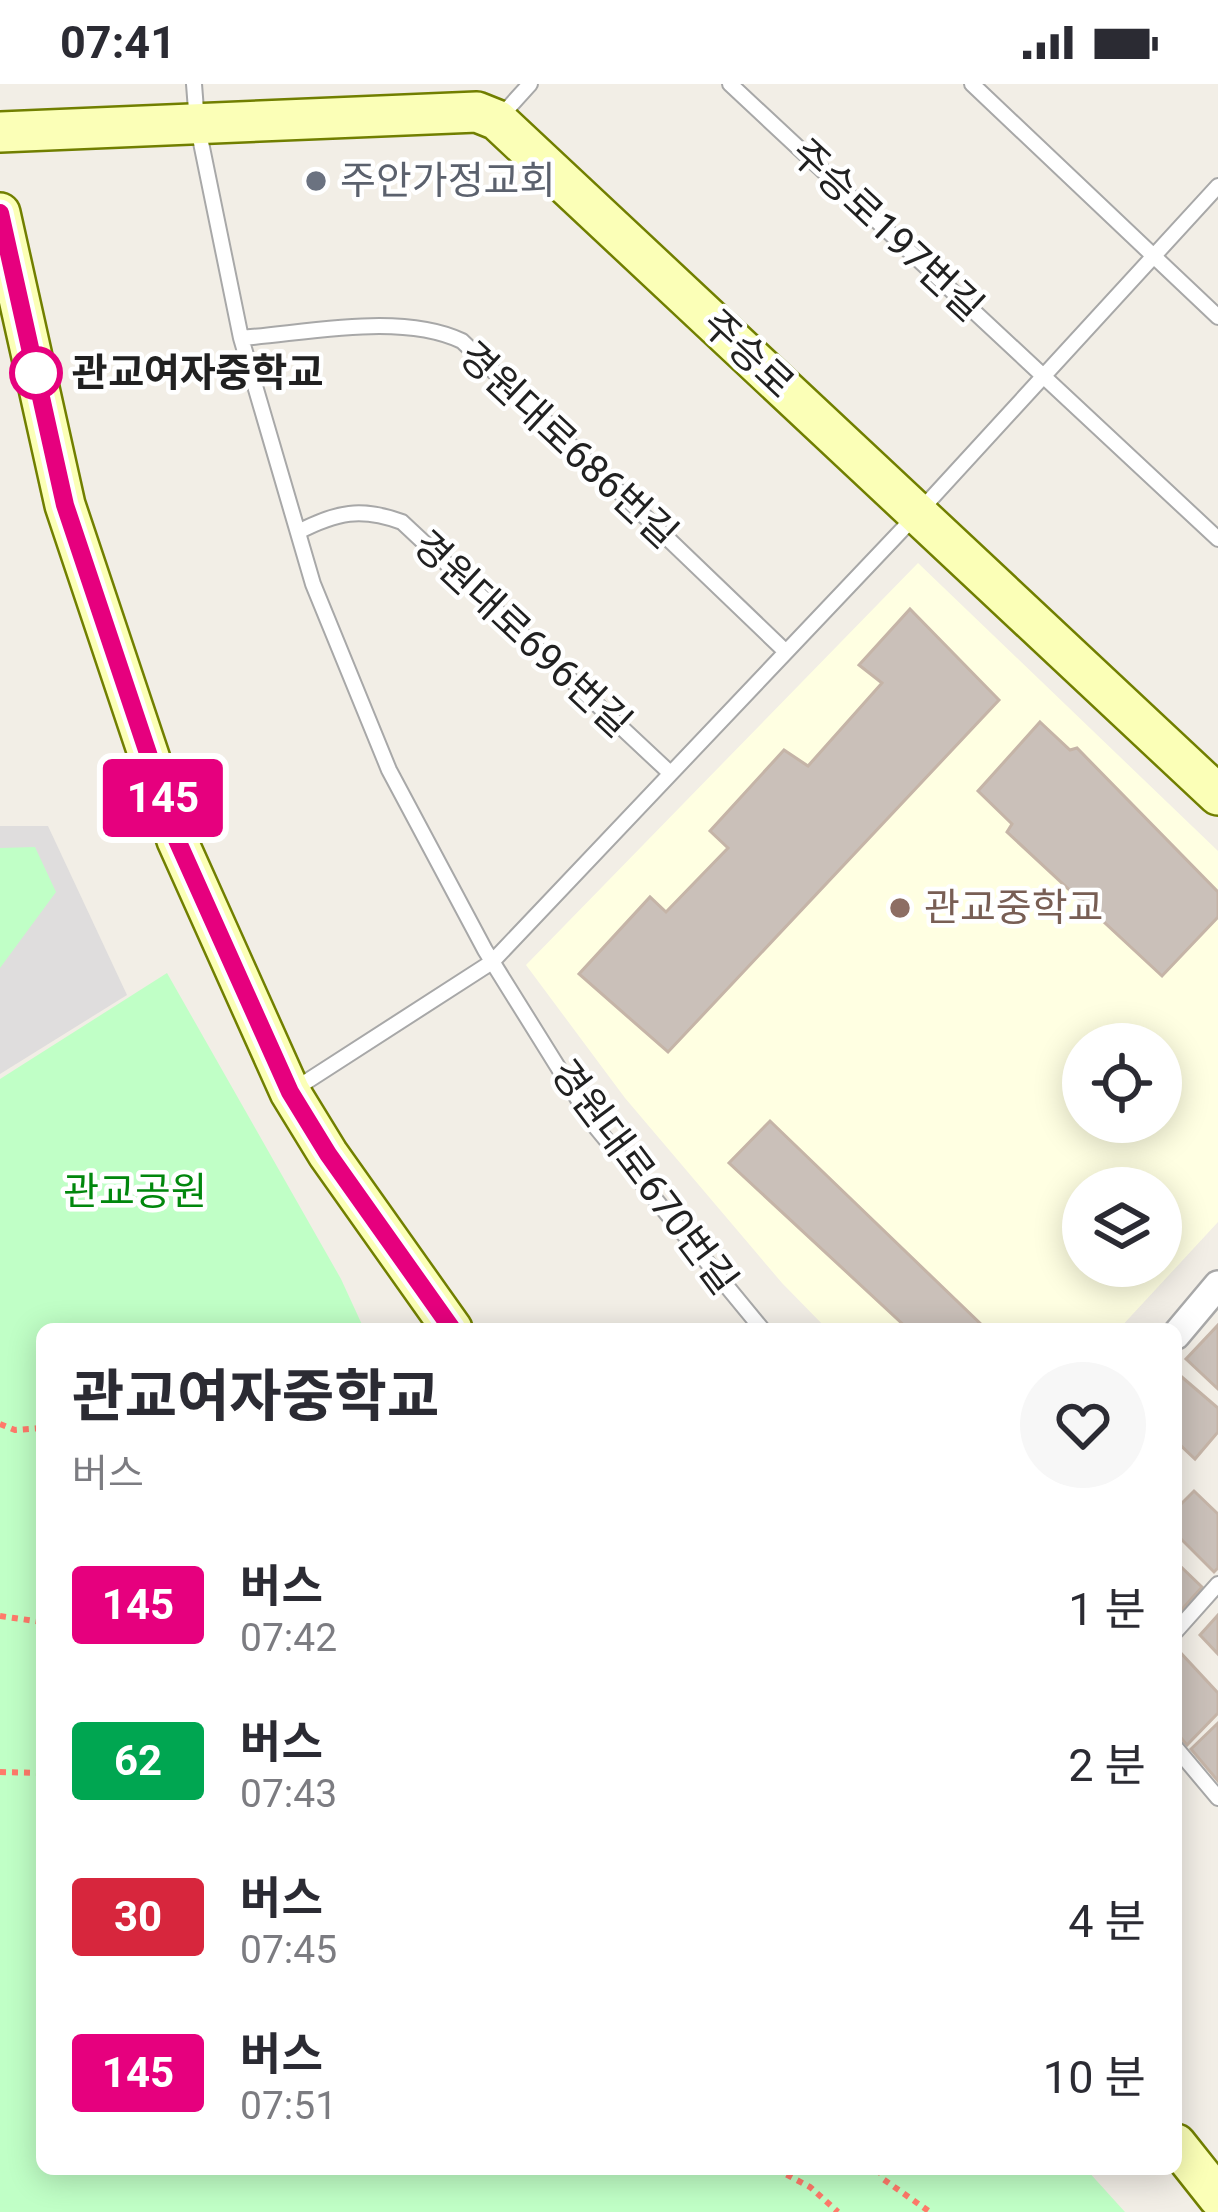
<!DOCTYPE html>
<html lang="ko">
<meta charset="utf-8">
<style>
:root{--surface:#fff;--page:#f7f7f7;--text:#2b2b33;--muted:#7c7c81}
body{margin:0;font-family:Roboto,"Noto Sans KR",sans-serif;background:var(--page);color:var(--text);height:100vh;display:flex;flex-direction:column;font-size:45px;white-space:nowrap}
*{box-sizing:border-box;margin:0}
p{font-size:39px;color:var(--muted)}
.icon{flex:none;width:66px;height:66px;fill:none;stroke:currentColor;stroke-width:2;stroke-linecap:round;stroke-linejoin:round}
.map{position:relative;flex:1;overflow:hidden}
.panel{position:absolute;left:36px;top:1239px;width:1146px;height:852px;display:flex;flex-direction:column;background:var(--surface);border-radius:18px;box-shadow:0 6px 30px #0003}
.panel>*{flex:none}
.badge{padding:0 24px;border-radius:9px;font-size:42px;line-height:78px}
.fabs{position:absolute;left:1062px;top:939px;display:grid;gap:24px}
.fabs a{display:grid;place-items:center;width:120px;height:120px;border-radius:50%;background:var(--surface);box-shadow:0 6px 30px #0003;font-size:60px}
.map>.badge{position:absolute;translate:-50% -50%;box-shadow:0 0 0 6px #fff}
.round{display:grid;place-items:center;flex:none;width:126px;height:126px;border-radius:63px;background:var(--page)}
.summary{display:flex;align-items:center;justify-content:space-between;height:204px;padding:0 36px}
h1{font-size:57px;font-weight:700;line-height:90px}
ul{padding:0;list-style:none}
li{display:flex;align-items:center;gap:36px;height:156px;padding:0 36px}
li div{flex:1}
li b{display:block;font-size:45px}
li em{font-style:normal}
li .badge{min-width:132px;font-weight:700;text-align:center}
.status{display:flex;justify-content:space-between;align-items:center;height:84px;padding:0 60px;background:var(--surface);direction:ltr}
.status svg{height:33px;fill:currentColor}
.map>svg:first-child{display:block}
</style>
<div class="status"><b>07:41</b><svg viewBox="0 0 49 12"><path d="M0 12V9h3v3zM5 12V6h3v6zM10 12V3h3v9zM15 12V0h3v12zM26 1h20v11H26zM47 4h2v5h-2z"/></svg></div>
<div class="map">
<svg width="1218" height="2128" viewBox="0 0 1218 2128">
<rect width="100%" height="100%" fill="#f2eee6"/>
<path fill="#dfdddd" d="M 0,742 L 48,742 L 127,911 L 0,990 Z"/>
<path fill="#ffffe2" fill-rule="evenodd" d="M 918,479 L 1218,767 L 1218,1138 L 1119,1245 L 827,1245 L 782,1199 L 625,1014 L 526,881 ZM 1083,960 L 1161,960 L 1161,1038 L 1083,1038 ZM 1083,1104 L 1161,1104 L 1161,1182 L 1083,1182 Z"/>
<path fill="#c0ffc6" d="M 35,763 L 56,808 L 0,884 L 0,764 Z
M 167,889 L 341,1195 L 364,1245 L 42,1245 L 42,2085 L 1086,2085 L 1125,2128 L 0,2128 L 0,995 Z"/>
<path fill="#cac0b9" stroke="#c5b4a7" stroke-width="3" d="M 910,525 L 999,616 L 668,968 L 579,890 L 650,813 L 666,828 L 728,764 L 710,747 L 784,666 L 808,682 L 882,599 L 859,581 Z
M 1040,638 L 1070,666 L 1077,664 L 1218,808 L 1218,833 L 1162,892 L 1007,748 L 1012,740 L 978,707 Z
M 770,1037 L 986,1245 L 908,1245 L 729,1079 Z
M 1218,1241 L 1218,1305 L 1186,1275 Z
M 1176,1288 L 1218,1324 L 1218,1348 L 1195,1375 L 1176,1357 Z
M 1194,1407 L 1218,1430 L 1218,1484 L 1214,1488 L 1176,1450 L 1176,1425 Z
M 1176,1478 L 1202,1503 L 1176,1532 Z
M 1218,1531 L 1218,1570 L 1200,1551 Z
M 1179,1567 L 1218,1609 L 1218,1629 L 1187,1661 L 1176,1648 Z
M 1218,1639 L 1218,1697 L 1191,1665 Z"/>
<g fill="none" stroke-linecap="round" stroke-linejoin="round">
<g stroke="#a8a8a8" stroke-width="18">
<path id="lane" d="M 194,0 L 197,39 L 241,254 L 313,500 L 389,686 L 485,866 L 594,1041 L 762,1245
M 730,0 L 1218,455
M 972,0 L 1218,233
M 501,32 L 530,0
M 241,254 C 308,249 401,228 462,257 L 785,567
M 298,448 C 337,428 361,423 402,438 L 669,688
M 295,1005 L 492,878 L 918,429 L 1218,102
M 1176,1547 L 1218,1500
M 1176,1664 L 1218,1714"/>
</g>
<g stroke="#a8a8a8" stroke-width="32">
<path id="street" d="M 1176,1251 L 1218,1201"/>
</g>
<g stroke="#717f00" stroke-width="44">
<path id="secondary" d="M 0,48 L 477,28 L 497,36 L 1218,711
M 0,129 L 65,421 L 177,756 L 290,1008 L 328,1070 L 452,1245
M 1176,2060 L 1218,2113"/>
</g>
<path stroke="#ff7a6a" stroke-width="6" stroke-dasharray="6 6" stroke-linecap="butt" d="M 0,1340 L 15,1346 L 42,1344
M 0,1532 L 42,1538
M 0,1688 L 42,1689
M 776,2085 L 810,2103 L 838,2128
M 879,2085 L 883,2095 L 930,2128"/>
<use href="#lane" stroke="#fff" stroke-width="14"/>
<use href="#street" stroke="#fff" stroke-width="27"/>
<use href="#secondary" stroke="#fbffb7" stroke-width="39"/>
</g>
<g fill="none" stroke-linecap="round" stroke-linejoin="round">
<g stroke="#fff" stroke-width="27">
<path id="line" d="M 0,129 L 65,421 L 177,756 L 290,1008 L 328,1070 L 452,1245"/>
</g>
<use href="#line" stroke="#e6007e" stroke-width="18"/>
</g>
<circle fill="#6b7280" stroke="#fff" stroke-width="4.5" cx="316" cy="97" r="12"/>
<circle fill="#fff" stroke="#e6007e" stroke-width="6" cx="36" cy="289" r="24"/>
<circle fill="#8d6e63" stroke="#fff" stroke-width="4.5" cx="900" cy="824" r="12"/>
<g text-anchor="middle" dominant-baseline="central" stroke-width="9" stroke-linejoin="round" paint-order="stroke">
<g font-size="39" fill="#5b616d" stroke="#fff" text-anchor="start">
<text x="340" y="97">주안가정교회</text>
</g>
<g font-size="39" fill="#212121" stroke="#fff">
<text transform="translate(887 146) rotate(43)">주승로197번길</text>
<text transform="translate(748 270) rotate(43)">주승로</text>
<text transform="translate(568 361) rotate(43)">경원대로686번길</text>
<text transform="translate(522 550) rotate(43)">경원대로696번길</text>
<text transform="translate(644 1093) rotate(53)">경원대로670번길</text>
</g>
<g font-size="39" font-weight="bold" fill="#212121" stroke="#fff" text-anchor="start">
<text x="72" y="289">관교여자중학교</text>
</g>
<g font-size="39" fill="#785e54" stroke="#fff" text-anchor="start">
<text x="924" y="824">관교중학교</text>
</g>
<g font-size="39" fill="#01870d" stroke="#fff">
<text x="135" y="1108">관교공원</text>
</g>
</g>
</svg>
<div class="fabs">
<a><svg class="icon" aria-label="locate" viewBox="0 0 24 24"><circle cx="12" cy="12" r="6"/><path d="M12 2v4M12 18v4M2 12h4M18 12h4"/></svg></a>
<a><svg class="icon" aria-label="layers" viewBox="0 0 24 24"><path d="M12 4l9 5-9 5-9-5zM3 14l9 5 9-5"/></svg></a>
</div>
<b class="badge" style="left:163px;top:714px;background:#e6007e;color:#fff">145</b>
<section class="panel">
<div class="summary"><div><h1>관교여자중학교</h1><p>버스</p></div><a class="round"><svg class="icon" aria-label="heart" viewBox="0 0 24 24"><path d="M12 20l-8-8c-3-5 5-10 8-4 3-6 11-1 8 4z"/></svg></a></div>
<ul>
<li><span class="badge" style="background:#e6007e;color:#fff">145</span><div><b>버스</b><p>07:42</p></div><em>1 분</em></li>
<li><span class="badge" style="background:#00a651;color:#fff">62</span><div><b>버스</b><p>07:43</p></div><em>2 분</em></li>
<li><span class="badge" style="background:#d7263d;color:#fff">30</span><div><b>버스</b><p>07:45</p></div><em>4 분</em></li>
<li><span class="badge" style="background:#e6007e;color:#fff">145</span><div><b>버스</b><p>07:51</p></div><em>10 분</em></li>
</ul>
</section>
</div>
